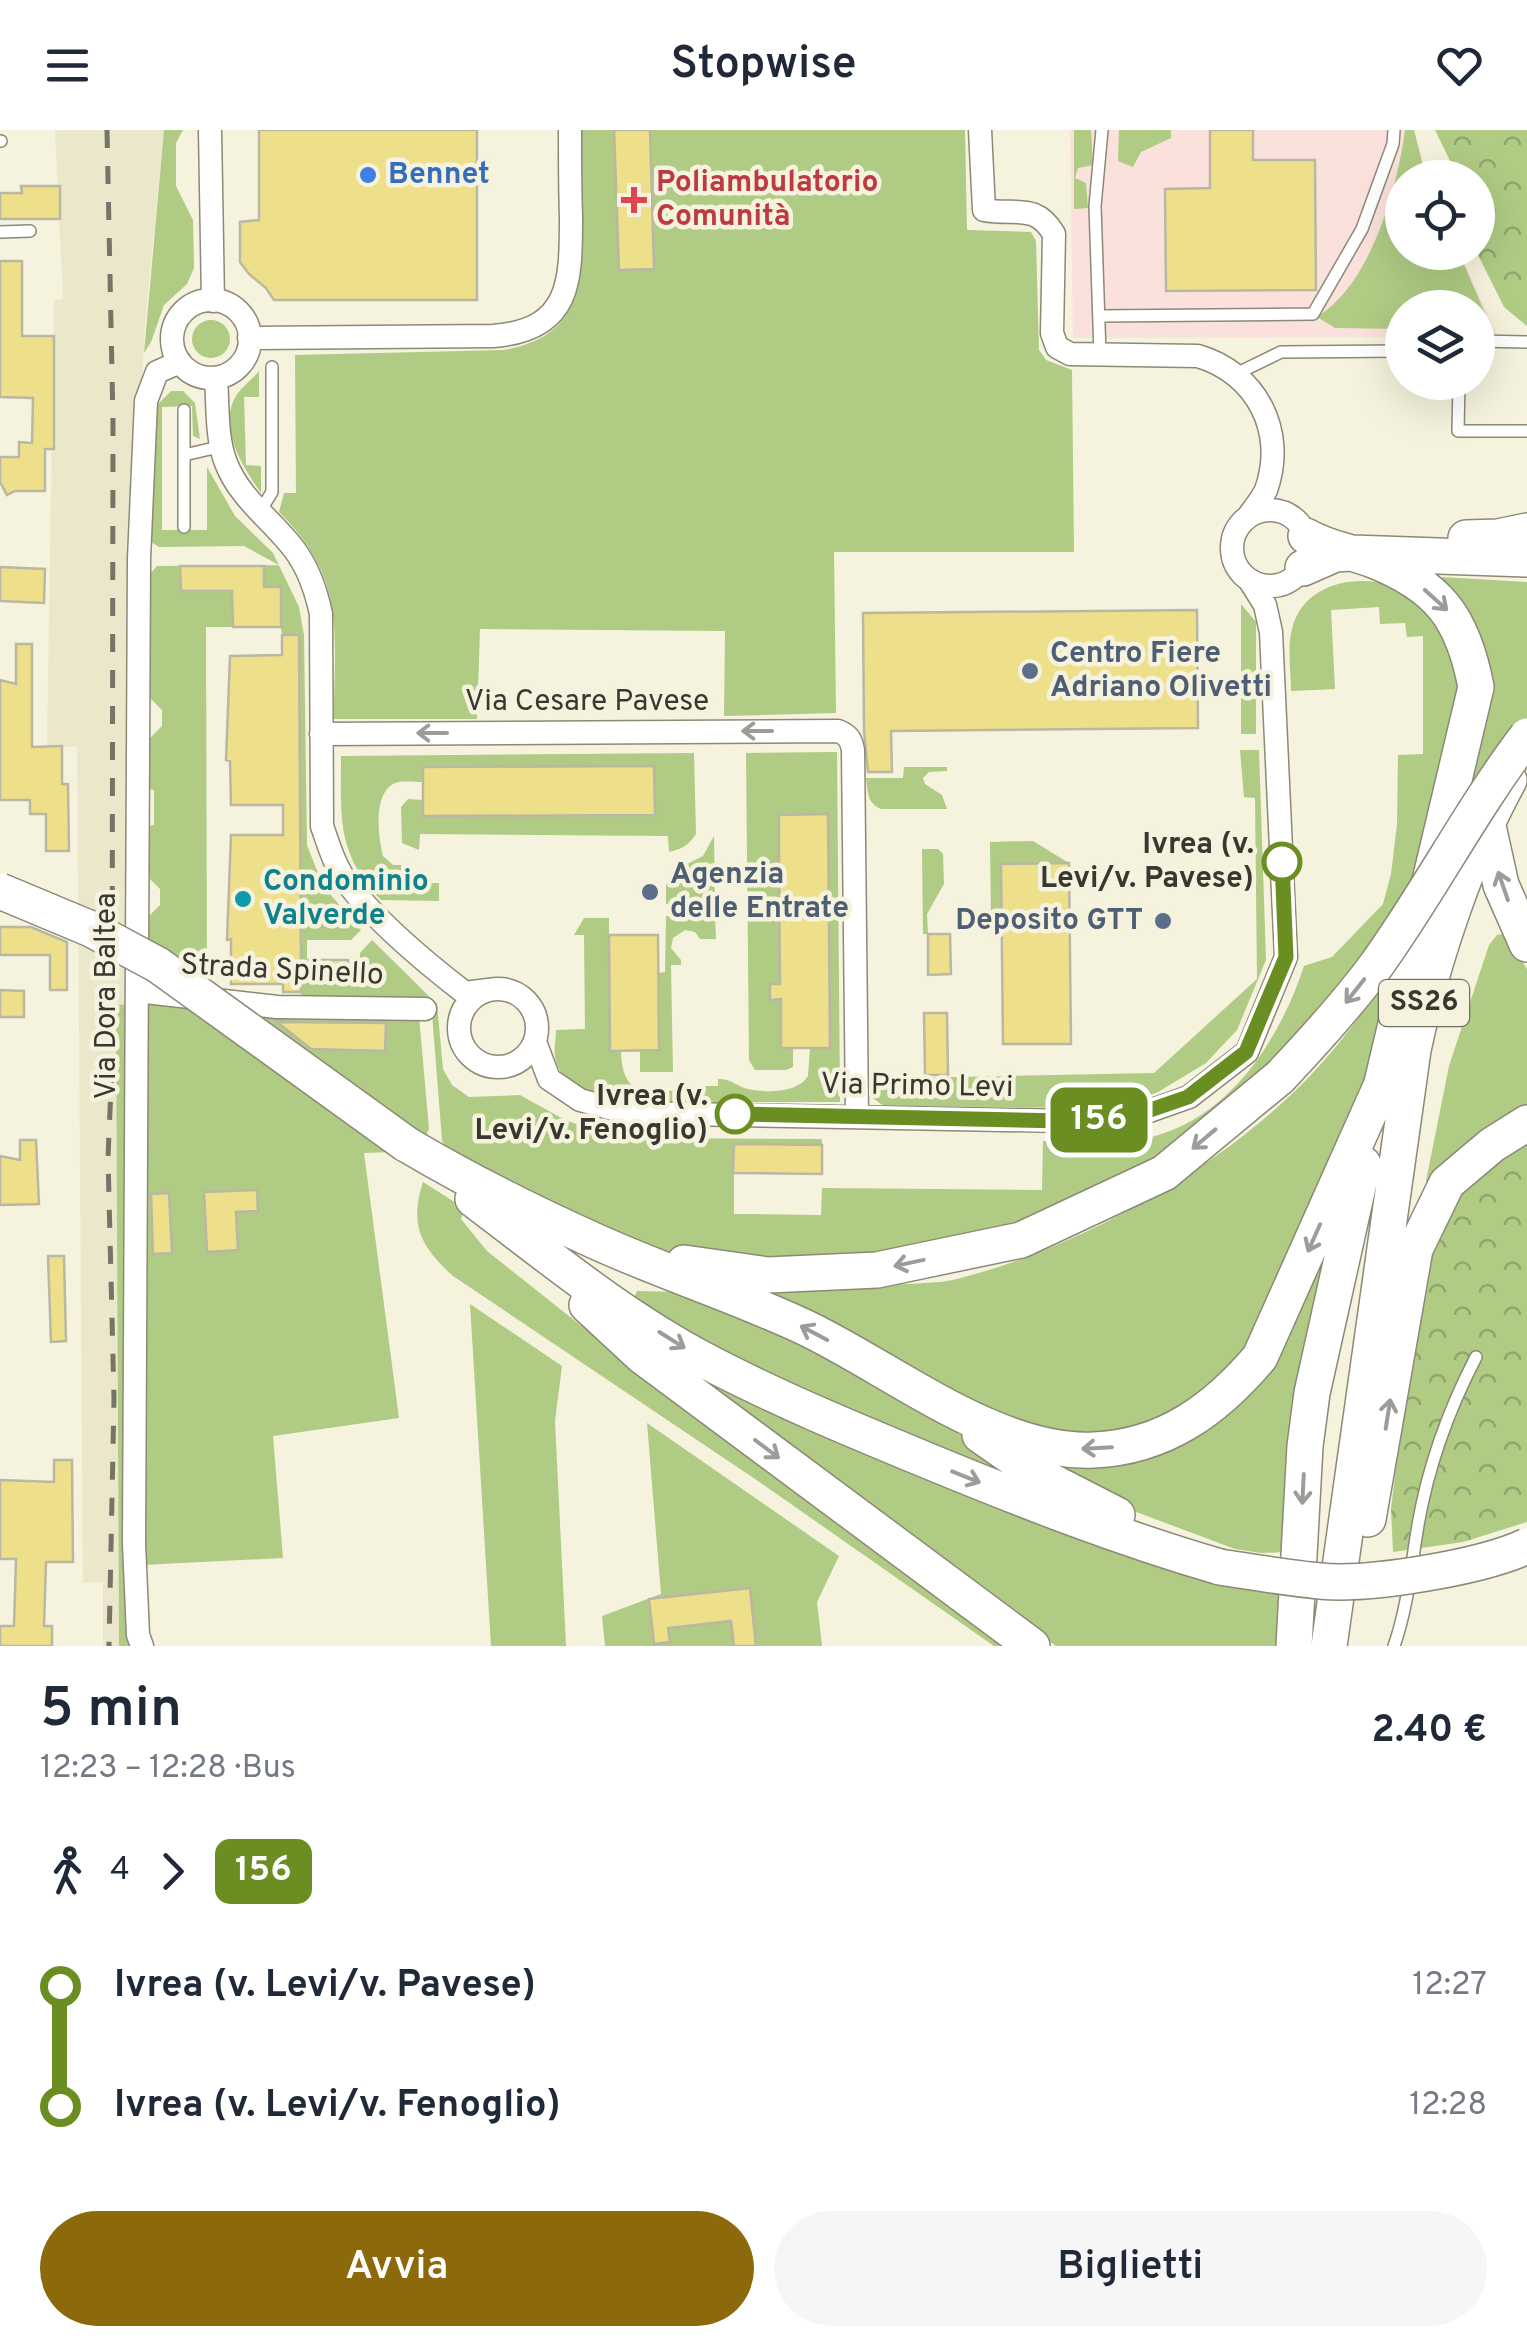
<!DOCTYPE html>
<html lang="it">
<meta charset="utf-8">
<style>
:root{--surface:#fff;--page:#f6f6f7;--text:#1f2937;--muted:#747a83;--accent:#8c690b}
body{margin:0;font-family:Overpass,sans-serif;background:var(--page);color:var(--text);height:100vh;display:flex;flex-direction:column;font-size:38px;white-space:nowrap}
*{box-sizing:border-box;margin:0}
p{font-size:32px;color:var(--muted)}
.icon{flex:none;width:55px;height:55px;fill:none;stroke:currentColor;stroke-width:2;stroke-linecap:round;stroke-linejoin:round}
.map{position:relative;height:1516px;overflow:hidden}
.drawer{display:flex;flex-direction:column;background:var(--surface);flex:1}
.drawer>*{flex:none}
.badge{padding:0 20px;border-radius:15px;font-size:35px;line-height:65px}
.controls{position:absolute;left:1385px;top:30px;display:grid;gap:20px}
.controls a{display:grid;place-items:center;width:110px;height:110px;border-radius:50%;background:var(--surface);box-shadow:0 10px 40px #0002;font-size:50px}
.map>.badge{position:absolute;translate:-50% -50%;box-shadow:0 0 0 5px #fff}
.legs{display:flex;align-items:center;gap:15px;height:110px;padding:0 40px;font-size:32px}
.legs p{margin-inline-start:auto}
.overview{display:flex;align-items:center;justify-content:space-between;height:170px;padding:0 40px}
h1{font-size:55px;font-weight:600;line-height:75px}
.action{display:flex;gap:20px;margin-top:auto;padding:20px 40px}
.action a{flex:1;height:115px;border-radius:60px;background:var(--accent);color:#fff;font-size:40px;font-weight:600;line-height:115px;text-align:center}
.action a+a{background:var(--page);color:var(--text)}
ul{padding:0 40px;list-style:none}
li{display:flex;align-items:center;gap:35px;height:120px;font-size:38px}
li i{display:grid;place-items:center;width:15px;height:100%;margin:0 12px;background:currentColor}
li i::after{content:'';width:25px;height:25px;margin:-12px;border:8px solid;border-radius:50%;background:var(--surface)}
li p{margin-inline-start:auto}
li:first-child i{background:linear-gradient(#0000 50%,currentColor 0)}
li:last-child i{background:linear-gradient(currentColor 50%,#0000 0)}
header{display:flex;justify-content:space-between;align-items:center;height:130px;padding:0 40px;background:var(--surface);font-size:45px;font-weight:600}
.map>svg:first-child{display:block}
</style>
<header><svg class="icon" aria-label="menu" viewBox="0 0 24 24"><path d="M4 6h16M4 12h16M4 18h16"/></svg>Stopwise<svg class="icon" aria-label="heart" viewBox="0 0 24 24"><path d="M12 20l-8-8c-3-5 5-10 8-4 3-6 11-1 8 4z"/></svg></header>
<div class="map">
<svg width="1527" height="1516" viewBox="0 0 1527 1516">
<defs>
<pattern id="forest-crowns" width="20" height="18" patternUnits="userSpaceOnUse" patternTransform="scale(2.5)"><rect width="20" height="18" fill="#afcb84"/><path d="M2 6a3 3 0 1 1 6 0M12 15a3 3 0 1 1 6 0" fill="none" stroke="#8fa66c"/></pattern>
</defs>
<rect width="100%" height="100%" fill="#f5f2dd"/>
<path fill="#ebe7ca" d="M 55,0 L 164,0 L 145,193 L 141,269 L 130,874 L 116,875 L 119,1516 L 103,1516 L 103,1452 L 83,1453 L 77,617 L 47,617 L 54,170 L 63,169 Z"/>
<path fill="#fbe1db" d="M 1070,0 L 1414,0 L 1426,47 L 1402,48 L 1402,122 L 1460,123 L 1498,206 L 1478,206 L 1478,178 L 1402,178 L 1402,207 L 1073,208 Z"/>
<path fill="#afcb84" d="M 164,0 L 183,0 L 176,13 L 176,56 L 193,90 L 194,138 L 187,154 L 164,175 L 151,212 L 144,223 Z
M 581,0 L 965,0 L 967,100 L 1031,102 L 1036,111 L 1039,220 L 1046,230 L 1072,240 L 1074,422 L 834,422 L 836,583 L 724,586 L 725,501 L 480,499 L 477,589 L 334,589 C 334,501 347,450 279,382 L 284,363 L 296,363 L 295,225 L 503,220 C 583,207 582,152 582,87 C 582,58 581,29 581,0 Z
M 1074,0 L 1091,0 L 1093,35 L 1078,38 L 1075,48 L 1086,53 L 1088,78 L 1074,79 Z
M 1119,0 L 1171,0 L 1171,8 L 1141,22 L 1133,37 L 1118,31 Z
M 1405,0 L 1414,0 L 1426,47 L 1402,48 L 1402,122 L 1459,123 L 1492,199 L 1478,199 L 1478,178 L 1402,178 L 1402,199 L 1335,198 L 1317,187 C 1371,154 1397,59 1405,0 Z
M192 209a19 19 0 1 1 38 0a19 19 0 1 1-38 0Z
M 259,241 L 259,267 L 244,267 L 246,335 L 261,336 L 261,363 C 245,340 220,302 233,272 C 238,259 251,251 259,241 Z
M 171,261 L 183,261 L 195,273 L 200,309 L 193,306 L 192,276 L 162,277 L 162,400 L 207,400 L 207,337 L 235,386 L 273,423 L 299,477 L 304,505 L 307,715 L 323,756 L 361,800 L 351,810 L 307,810 L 307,847 L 359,847 L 360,823 L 372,810 L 437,874 L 443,939 L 452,955 L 469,967 L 520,965 L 565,990 L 616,1008 L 822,1009 L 822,1015 L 734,1014 L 734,1084 L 821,1085 L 822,1058 L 1042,1060 L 1043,1011 C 1075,1012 1111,1016 1143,1009 C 1227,992 1279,912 1304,836 L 1332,827 L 1383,774 L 1391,744 L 1397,694 L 1398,625 L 1423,624 L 1423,506 L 1407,507 L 1405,493 L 1380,494 L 1379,477 L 1331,480 L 1335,559 L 1291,561 C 1291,542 1287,518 1292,499 C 1306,443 1382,440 1421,470 C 1436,481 1453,518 1463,535 L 1426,741 L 1325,885 L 1192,1009 L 1063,1082 L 894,1128 L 689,1128 L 618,1111 L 439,1019 L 445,1016 L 442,1010 L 431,871 L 301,869 L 299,506 L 282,505 L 281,497 L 206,497 L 207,862 L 150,846 L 147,788 L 160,775 L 160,759 L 147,746 L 148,696 L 154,695 L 154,660 L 148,659 L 149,609 L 162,596 L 162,580 L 149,567 L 151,443 L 157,436 L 279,435 L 244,416 L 159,417 L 151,412 L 156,276 Z
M 1424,446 L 1527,452 L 1527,598 L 1456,702 L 1481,570 Z
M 1241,474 L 1256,492 L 1256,604 L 1241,604 Z
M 1240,620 L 1259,620 L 1266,830 L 1237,900 L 1206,933 L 1158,962 L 1129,973 L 1094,978 L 884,976 L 867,964 L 862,949 L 1154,943 L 1257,849 L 1255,668 L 1244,667 Z
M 837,622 L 840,972 L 703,972 L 702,956 L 718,956 L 718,949 C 733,949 735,956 748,959 C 766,963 798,963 808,946 L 827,684 L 779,686 L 779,733 L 768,733 L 768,748 L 779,748 L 780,854 L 770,854 L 770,869 L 781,869 L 781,917 L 793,918 L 793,937 L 786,940 L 755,940 L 749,930 L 746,623 Z
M 694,623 L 696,704 C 689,715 682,719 669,722 L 668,706 L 420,704 L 419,720 L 402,713 L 401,677 L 408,669 L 423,670 L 423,685 L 655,684 L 654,636 L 423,637 L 423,652 C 416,652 405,651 398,652 C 372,659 378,706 383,726 L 393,735 L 401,735 L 401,753 L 439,753 L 439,771 L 381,770 C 336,724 341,686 341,626 Z
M 904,637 L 947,637 L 947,641 L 929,642 L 923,648 L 925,654 L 942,665 L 947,679 L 881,679 C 867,673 868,662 866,648 L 903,648 Z
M 714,706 L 715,775 L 666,774 L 666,753 L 681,753 L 681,737 L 703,726 Z
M 1033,711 L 1069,733 L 1001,734 L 1001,790 L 991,790 L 990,712 Z
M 922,719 L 938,719 L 943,724 L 944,754 L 927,784 L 928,804 L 923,804 Z
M 666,786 L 715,786 L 716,809 L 700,809 L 695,802 L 685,800 L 673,808 L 671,818 L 681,830 L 681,835 L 671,835 L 673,942 L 640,942 L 640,921 L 659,920 L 658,843 L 665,842 Z
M 584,788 L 609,788 L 610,921 L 621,921 C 622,971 650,961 689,960 L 689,973 C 652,973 569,977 556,931 C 553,921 556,910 556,900 L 585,899 L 584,805 L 574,805 Z
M 1505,804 L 1527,839 L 1527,977 L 1429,1054 L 1426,1051 L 1449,936 L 1489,815 L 1497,805 Z
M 1405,821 L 1369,972 L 1238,1239 L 1147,1301 L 1048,1306 L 938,1253 L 902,1231 L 739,1155 C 795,1156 851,1157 907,1154 C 922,1153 938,1153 953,1150 C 1072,1121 1209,1045 1297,959 C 1339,918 1372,871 1405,821 Z
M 146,870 L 419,886 L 429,999 L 419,1021 L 364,1023 L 399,1288 L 273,1306 L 283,1428 L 142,1435 Z
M 130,874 L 133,1516 L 119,1516 L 116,875 Z
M 423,1052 L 464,1078 L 461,1089 L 487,1121 L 584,1198 L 1021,1516 L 994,1516 L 758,1351 L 453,1146 C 421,1116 409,1096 423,1052 Z
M 1345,1061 L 1286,1422 L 1261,1423 L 1235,1419 L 1107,1371 L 1026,1319 L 1211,1288 Z
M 637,1161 L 681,1162 L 695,1165 L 884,1252 L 1013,1342 L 980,1343 L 629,1178 Z
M 470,1174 L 562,1236 L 555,1291 L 566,1516 L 491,1516 Z
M 709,1255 L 726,1258 C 904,1353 1098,1405 1289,1465 L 1287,1516 L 1056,1516 Z
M 647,1293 L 839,1426 L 817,1472 L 822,1516 L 605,1516 L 602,1486 L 661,1464 Z"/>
<path fill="url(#forest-crowns)" d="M 1435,0 L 1527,0 L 1527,196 L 1504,177 L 1477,123 L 1478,48 L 1455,47 L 1453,37 Z
M 1527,1000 L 1527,1392 L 1463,1412 L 1393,1422 L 1391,1379 L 1396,1336 L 1434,1109 L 1466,1052 Z"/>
<path fill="#eedf8a" stroke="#bab7a3" stroke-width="2.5" d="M 259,0 L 477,0 L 477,170 L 274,170 L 266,158 L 249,144 L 240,132 L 240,92 L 259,90 Z
M 614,0 L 650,0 L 654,139 L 619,140 Z
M 1210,0 L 1253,0 L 1253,30 L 1315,30 L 1316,160 L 1166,161 L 1165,59 L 1210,58 Z
M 21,56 L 60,56 L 60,89 L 0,89 L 0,63 L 22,63 Z
M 0,131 L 22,131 L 22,206 L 54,206 L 54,319 L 45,319 L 45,361 L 15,361 L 7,365 L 0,352 L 0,327 L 19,327 L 19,312 L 32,313 L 33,268 L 0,267 Z
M 180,436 L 264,436 L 264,457 L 281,457 L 281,497 L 233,497 L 232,461 L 181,461 Z
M 0,437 L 45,439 L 44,473 L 0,471 Z
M 1197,480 L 1198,598 L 891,601 L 892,642 L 868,642 L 864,601 L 863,483 Z
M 282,505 L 299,505 L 301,830 L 348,830 L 348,847 L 301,847 L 301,862 L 283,862 L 283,854 L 231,854 L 231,809 L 227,810 L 231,705 L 283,705 L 283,675 L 231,675 L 230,631 L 226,630 L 230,526 L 282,525 Z
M 16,514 L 32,514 L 32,617 L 62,616 L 62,654 L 68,654 L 69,721 L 46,721 L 46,684 L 30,684 L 30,670 L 0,670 L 0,550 L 16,554 Z
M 654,636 L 655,685 L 423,686 L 423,637 Z
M 828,684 L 830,918 L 781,918 L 781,869 L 770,870 L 770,854 L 780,854 L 779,748 L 768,748 L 768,733 L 779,733 L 779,685 Z
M 1069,733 L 1071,914 L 1003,914 L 1001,734 Z
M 0,797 L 31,797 L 67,812 L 67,860 L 50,860 L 50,825 L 0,825 Z
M 928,804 L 950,804 L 951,844 L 928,845 Z
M 609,805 L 658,805 L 659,920 L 610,921 Z
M 0,860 L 24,861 L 24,887 L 0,887 Z
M 924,883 L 947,883 L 948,945 L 925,945 Z
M 277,892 L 386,893 L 385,921 L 311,919 Z
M 20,1010 L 36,1010 L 39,1074 L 0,1075 L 0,1026 L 20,1030 Z
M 734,1014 L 822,1015 L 822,1044 L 733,1043 Z
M 257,1060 L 258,1081 L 236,1082 L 238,1120 L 207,1122 L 204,1062 Z
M 169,1063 L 172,1123 L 153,1124 L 151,1064 Z
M 48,1126 L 64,1126 L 66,1211 L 51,1212 Z
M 54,1330 L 72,1330 L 73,1432 L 46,1432 L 44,1496 L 52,1496 L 52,1516 L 0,1516 L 0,1496 L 14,1496 L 16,1429 L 0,1429 L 0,1350 L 54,1352 Z
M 750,1458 L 756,1516 L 734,1516 L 731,1491 L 668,1498 L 670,1512 L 654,1514 L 649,1469 Z"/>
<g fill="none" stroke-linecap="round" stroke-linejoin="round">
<g stroke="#8c8976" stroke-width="14">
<path id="lane" d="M 0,11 L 1,11
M 0,102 L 30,101
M 1099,186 L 1313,184 L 1362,99 L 1393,14 L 1394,0
M 1478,211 L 1527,212
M 1100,224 L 1095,76 L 1102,0
M 1236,244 L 1281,222 L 1402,221
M 1459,252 L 1458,301 L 1527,301
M 184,280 L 184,397
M 184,325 L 223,316
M 259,383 L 272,362 L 272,237
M 1394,1516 C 1408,1476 1411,1436 1418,1395 C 1428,1337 1449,1279 1476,1227"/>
</g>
<g stroke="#8c8976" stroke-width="25">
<path id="street" d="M 210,0 L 213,171
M 980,0 L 984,80 C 1015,86 1035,72 1054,104 L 1052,203 L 1057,217 L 1070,224 L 1198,226 C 1256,243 1287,301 1266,360 C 1262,369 1254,378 1248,387
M172 209a39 39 0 1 1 78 0a39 39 0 1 1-78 0Z
M 249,208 L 493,206 C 571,200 571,152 571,87 C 570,58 570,29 570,0
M 216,248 C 218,275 216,308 226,333 C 240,369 272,390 294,419 C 309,439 316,460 321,484 L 322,696 C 329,716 335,737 348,754 C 378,793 426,833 465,863 L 488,860
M1232 418a38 38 0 1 1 76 0a38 38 0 1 1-76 0Z
M 321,604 L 838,601 C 848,605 851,609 853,620 L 857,986
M459 898a39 39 0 1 1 78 0a39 39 0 1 1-78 0Z
M 137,861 L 277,877 L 425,879
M 535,912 L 549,949 L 580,970 L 627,983 L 1064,991 L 1127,989 L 1189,967 L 1247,922 L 1286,827 L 1271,502 L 1265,475 L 1250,451
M 142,1516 L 138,1505 L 134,1414 L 139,429 L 146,271 L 157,242 L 180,232"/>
</g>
<g stroke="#8c8976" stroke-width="38">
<path id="primary" d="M 1306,406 C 1328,419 1350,421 1373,430 C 1439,456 1463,488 1476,557 L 1377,974
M 1466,408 L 1498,407 L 1527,401
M 1303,438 L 1335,424 L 1352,423 L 1527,429
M 1488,696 L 1501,755 L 1527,814
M 406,1014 C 467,1050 530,1082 595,1111 C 663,1142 736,1165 804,1197 C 889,1237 997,1325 1094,1320 C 1165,1317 1216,1279 1260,1227 L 1382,954
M 473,1069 C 547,1125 621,1186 704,1230 C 776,1268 851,1299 926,1330 C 1023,1370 1120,1408 1220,1437
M 684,1133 L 768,1145 L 877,1140 L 1021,1110 L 1164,1043 L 1280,947
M 587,1175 L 642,1226 L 1032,1516
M 980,1305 L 1033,1342 L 1117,1385
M 1368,1389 L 1415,1119 L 1447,1053 L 1492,1015 L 1527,993
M 1294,1516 L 1305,1316 L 1312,1263 L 1363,1034
M 1329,1516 L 1413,920 C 1431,835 1467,726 1509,650"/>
</g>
<use href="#lane" stroke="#fff" stroke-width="11"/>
<use href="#street" stroke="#fff" stroke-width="22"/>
<use href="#primary" stroke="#fff" stroke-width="35"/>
<path stroke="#767468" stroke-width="5" stroke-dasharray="18 18" stroke-linecap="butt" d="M 107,0 L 113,292 L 112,935 L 108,1027 L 114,1269 L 109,1516"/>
<g stroke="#8c8976" stroke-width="38" stroke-linecap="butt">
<path id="primary-bridge" d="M 0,761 L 91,799 L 158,835 L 406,1014
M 1280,947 C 1313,912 1346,876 1375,837 C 1429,762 1471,680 1527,606
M 1220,1437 C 1253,1442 1287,1448 1320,1451 C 1370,1456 1482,1437 1527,1416"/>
</g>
<use href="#primary-bridge" stroke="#fff" stroke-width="35"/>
</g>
<defs><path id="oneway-shaft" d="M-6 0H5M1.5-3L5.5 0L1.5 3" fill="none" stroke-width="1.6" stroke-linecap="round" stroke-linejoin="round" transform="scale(2.5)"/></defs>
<g stroke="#9c9c98">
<use href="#oneway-shaft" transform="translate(1436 470) rotate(42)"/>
<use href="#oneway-shaft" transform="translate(757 601) rotate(180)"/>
<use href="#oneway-shaft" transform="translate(432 603) rotate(180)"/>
<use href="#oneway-shaft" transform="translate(1503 756) rotate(-109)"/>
<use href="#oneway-shaft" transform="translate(1355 861) rotate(128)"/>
<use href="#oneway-shaft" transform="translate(1204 1009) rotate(140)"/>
<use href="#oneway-shaft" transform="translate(1314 1108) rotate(114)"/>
<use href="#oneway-shaft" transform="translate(909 1133) rotate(168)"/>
<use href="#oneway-shaft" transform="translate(814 1203) rotate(-152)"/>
<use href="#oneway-shaft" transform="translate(672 1210) rotate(32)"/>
<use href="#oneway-shaft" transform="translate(1388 1284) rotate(-81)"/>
<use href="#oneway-shaft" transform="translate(1097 1318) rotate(177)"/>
<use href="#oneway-shaft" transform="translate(767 1319) rotate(37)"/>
<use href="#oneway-shaft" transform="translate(966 1347) rotate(22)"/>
<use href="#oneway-shaft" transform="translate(1303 1359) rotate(93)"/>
</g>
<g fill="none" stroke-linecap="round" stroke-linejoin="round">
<g stroke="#fff" stroke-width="22">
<path id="line-1" d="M 735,984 L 1064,991 L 1127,988 L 1188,967 L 1246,922 L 1286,827 L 1282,732"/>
</g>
<use href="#line-1" stroke="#6b8e23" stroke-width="15"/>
</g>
<circle fill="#3f7fe0" stroke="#f5f2dd" stroke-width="4" cx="368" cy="45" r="10"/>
<path fill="#e0444e" stroke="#f5f2dd" stroke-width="4" d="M629 55h10v10h10v10h-10v10h-10v-10h-10v-10h10z"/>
<g fill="#5c6f8a" stroke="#f5f2dd" stroke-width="4">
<circle cx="1030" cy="541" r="10"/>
<circle cx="650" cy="762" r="10"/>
<circle cx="1163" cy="791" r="10"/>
</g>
<g fill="#fff" stroke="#6b8e23" stroke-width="5">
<circle cx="1282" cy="732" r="18"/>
<circle cx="735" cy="984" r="18"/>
</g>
<circle fill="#0f9aa8" stroke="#f5f2dd" stroke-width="4" cx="243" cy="769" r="10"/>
<g text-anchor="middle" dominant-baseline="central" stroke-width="9" stroke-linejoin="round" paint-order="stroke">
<rect fill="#f5f2dd" stroke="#717064" stroke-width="2.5" x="1379" y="850" width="90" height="46" rx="8"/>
<g font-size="28" font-weight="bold" fill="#393830">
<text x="1424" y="873">SS26</text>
</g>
<g font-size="30" font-weight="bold" fill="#366cbe" stroke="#f5f2dd" text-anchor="start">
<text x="388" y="45">Bennet</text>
</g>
<g font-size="30" font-weight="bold" fill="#be3a42" stroke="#f5f2dd" text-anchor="start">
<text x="656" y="53">Poliambulatorio<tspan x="656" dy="34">Comunità</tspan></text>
</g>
<g font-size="30" font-weight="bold" fill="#4e5e75" stroke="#f5f2dd" text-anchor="start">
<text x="1050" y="524">Centro Fiere<tspan x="1050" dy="34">Adriano Olivetti</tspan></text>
<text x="670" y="745">Agenzia<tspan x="670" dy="34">delle Entrate</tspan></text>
<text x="1143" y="791" text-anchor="end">Deposito GTT</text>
</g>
<g font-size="30" fill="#393830" stroke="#f5f2dd">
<text x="587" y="572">Via Cesare Pavese</text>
<text transform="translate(282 841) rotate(3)">Strada Spinello</text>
<text transform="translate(107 866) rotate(-90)">Via Dora Baltea</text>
<text transform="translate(917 957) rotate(1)">Via Primo Levi</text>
</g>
<g font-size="30" font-weight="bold" fill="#393830" stroke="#f5f2dd" text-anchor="end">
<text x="1254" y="715">Ivrea (v.<tspan x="1254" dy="34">Levi/v. Pavese)</tspan></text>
<text x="708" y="967">Ivrea (v.<tspan x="708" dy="34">Levi/v. Fenoglio)</tspan></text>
</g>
<g font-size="30" font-weight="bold" fill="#0d838f" stroke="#f5f2dd" text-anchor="start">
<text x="263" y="752">Condominio<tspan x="263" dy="34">Valverde</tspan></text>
</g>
</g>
</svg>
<div class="controls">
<a><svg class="icon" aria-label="locate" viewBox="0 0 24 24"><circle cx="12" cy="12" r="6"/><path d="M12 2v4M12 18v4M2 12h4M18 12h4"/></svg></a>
<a><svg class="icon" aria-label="layers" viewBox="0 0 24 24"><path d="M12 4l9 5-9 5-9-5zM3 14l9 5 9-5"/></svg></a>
</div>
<b class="badge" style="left:1099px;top:990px;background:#6b8e23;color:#fff">156</b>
</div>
<section class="drawer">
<div class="overview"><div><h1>5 min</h1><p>12:23 – 12:28 · Bus</p></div><b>2.40 €</b></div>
<div class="legs"><svg class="icon" aria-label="walk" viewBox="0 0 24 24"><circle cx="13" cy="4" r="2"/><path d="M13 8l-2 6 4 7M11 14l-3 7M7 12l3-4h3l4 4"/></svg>4<svg class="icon" aria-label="forward" viewBox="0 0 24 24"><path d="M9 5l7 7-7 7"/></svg><b class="badge" style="background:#6b8e23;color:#fff">156</b></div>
<ul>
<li><i style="color:#6b8e23"></i><b>Ivrea (v. Levi/v. Pavese)</b><p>12:27</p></li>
<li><i style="color:#6b8e23"></i><b>Ivrea (v. Levi/v. Fenoglio)</b><p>12:28</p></li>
</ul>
<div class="action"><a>Avvia</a><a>Biglietti</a></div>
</section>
